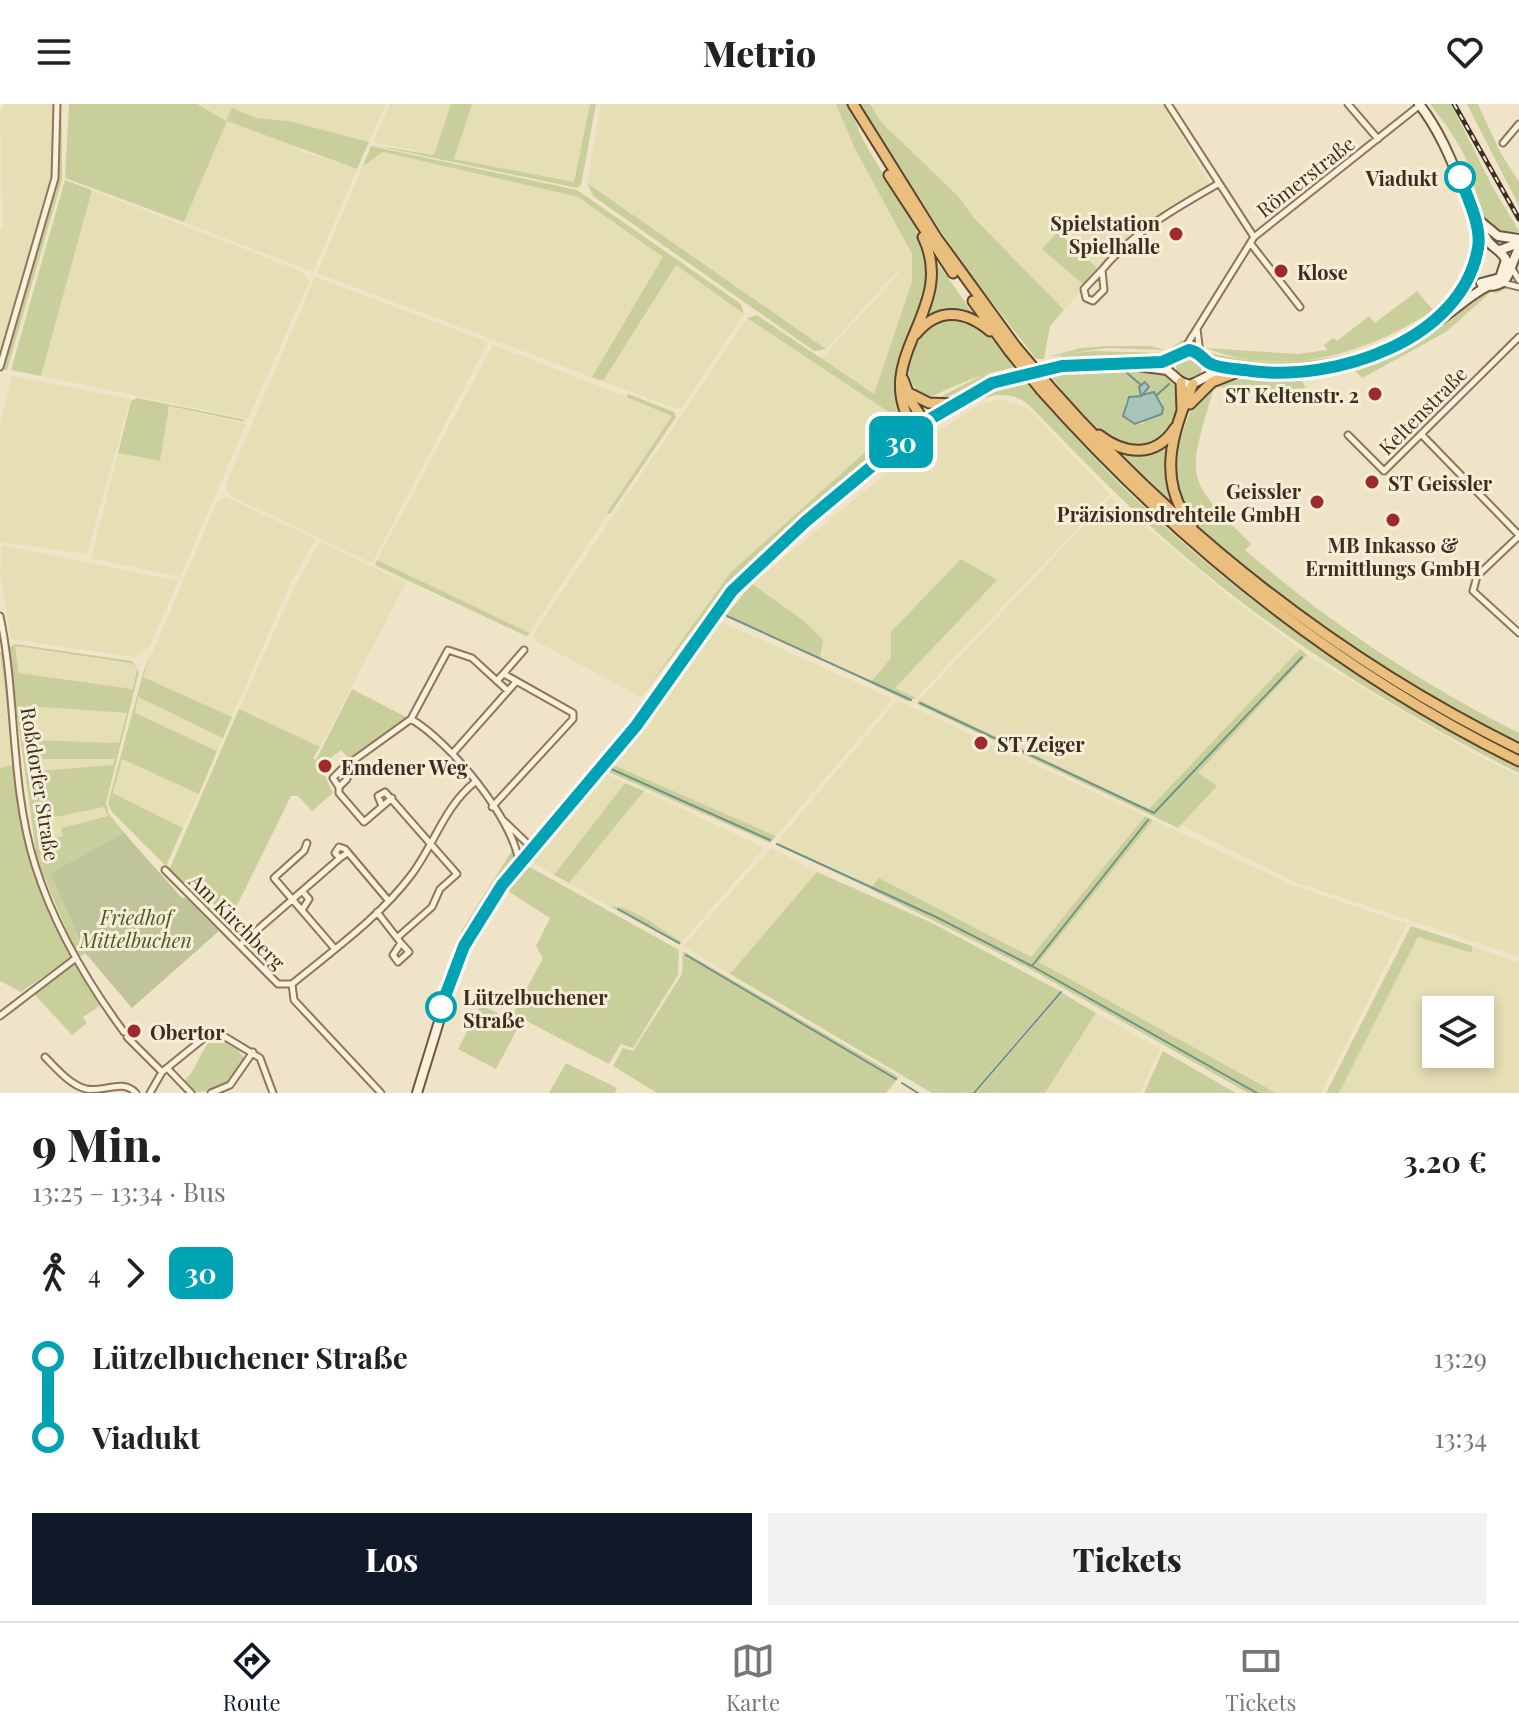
<!DOCTYPE html>
<html lang="de">
<meta charset="utf-8">
<style>
:root{--surface:#fff;--page:#f2f2f2;--text:#222;--muted:#767676;--line:#e0e0e0;--accent:#111827}
body{margin:0;font-family:"Playfair Display",serif;background:var(--page);color:var(--text);height:100vh;display:flex;flex-direction:column;font-size:30px;white-space:nowrap}
*{box-sizing:border-box;margin:0}
p{font-size:26px;color:var(--muted)}
.icon{flex:none;width:44px;height:44px;fill:none;stroke:currentColor;stroke-width:2;stroke-linecap:round;stroke-linejoin:round}
.map{position:relative;height:989px;overflow:hidden}
.drawer{display:flex;flex-direction:column;background:var(--surface);flex:1}
.drawer>*{flex:none}
.badge{padding:0 16px;border-radius:12px;font-size:28px;line-height:52px}
.fabs{position:absolute;left:1422px;top:892px;display:grid;gap:16px}
.fabs a{display:grid;place-items:center;width:72px;height:72px;border-radius:0px;background:var(--surface);box-shadow:0 4px 12px #0003;font-size:40px}
.map>.badge{position:absolute;translate:-50% -50%;box-shadow:0 0 0 4px #fff}
.legs{display:flex;align-items:center;gap:12px;height:88px;padding:0 32px;font-size:26px}
.legs p{margin-inline-start:auto}
.head{display:flex;align-items:center;justify-content:space-between;height:136px;padding:0 32px}
h1{font-size:44px;font-weight:800;line-height:60px}
.action{display:flex;gap:16px;margin-top:auto;padding:16px 32px}
.action a{flex:1;height:92px;border-radius:0px;background:var(--accent);color:#fff;font-size:32px;font-weight:800;line-height:92px;text-align:center}
.action a+a{background:var(--page);color:var(--text)}
ul{padding:0 32px;list-style:none}
li{display:flex;align-items:center;gap:28px;height:80px;font-size:30px}
li i{display:grid;place-items:center;width:12px;height:100%;margin:0 10px;background:currentColor}
li i::after{content:'';width:20px;height:20px;margin:-10px;border:6px solid;border-radius:50%;background:var(--surface)}
li p{margin-inline-start:auto}
li:first-child i{background:linear-gradient(#0000 50%,currentColor 0)}
li:last-child i{background:linear-gradient(currentColor 50%,#0000 0)}
header{display:flex;justify-content:space-between;align-items:center;height:104px;padding:0 32px;background:var(--surface);font-size:36px;font-weight:800}
.menu{display:flex;justify-content:space-around;align-items:center;height:112px;border-top:2px solid var(--line);background:var(--surface);font-size:22px;color:var(--muted)}
.menu a{display:grid;justify-items:center;gap:4px}
.menu .active{color:var(--accent)}
.map>svg:first-child{display:block}
</style>
<header><svg class="icon" aria-label="menu" viewBox="0 0 24 24"><path d="M4 6h16M4 12h16M4 18h16"/></svg>Metrio<svg class="icon" aria-label="heart" viewBox="0 0 24 24"><path d="M12 20l-8-8c-3-5 5-10 8-4 3-6 11-1 8 4z"/></svg></header>
<div class="map">
<svg width="1519" height="989" viewBox="0 0 1519 989">
<rect width="100%" height="100%" fill="#f0e4c8"/>
<path fill="#e6deb5" fill-rule="evenodd" d="M 5,0 L 55,0 L 53,73 L 0,258 L 0,126 L 3,122 L 0,8 Z
M 197,0 L 386,0 L 369,38 L 289,17 L 256,14 L 233,4 L 304,48 L 357,65 L 313,168 L 184,118 L 226,17 Z
M 390,0 L 451,0 L 434,51 L 373,38 Z
M 472,0 L 590,0 L 575,78 L 453,55 Z
M 601,0 L 836,0 L 854,43 L 912,150 L 912,178 L 874,290 L 816,254 L 825,251 L 899,169 L 897,168 L 826,245 L 587,79 Z
M 870,0 L 1162,0 L 1210,80 L 1128,135 L 1099,166 L 1059,128 L 1085,182 L 1064,206 L 974,114 L 957,91 L 882,19 Z
M 382,48 L 578,93 L 664,153 L 592,273 L 317,169 L 363,62 Z
M 92,86 L 303,168 L 309,178 L 248,315 L 41,272 Z
M 676,161 L 744,210 L 682,304 L 676,305 L 603,277 Z
M 315,173 L 488,238 L 372,459 L 231,392 L 225,383 Z
M 747,214 L 901,316 L 731,468 L 641,593 L 536,537 L 534,529 Z
M 493,241 L 673,311 L 530,529 L 377,456 Z
M 12,272 L 130,295 L 87,450 L 0,438 L 0,320 Z
M 1000,295 L 1027,304 L 1110,390 L 916,594 L 895,584 L 997,475 L 891,554 L 870,579 L 820,556 L 824,547 L 752,480 L 936,328 L 978,302 Z
M 168,302 L 246,320 L 180,473 L 91,454 L 118,349 L 160,357 Z
M 225,393 L 316,435 L 292,476 L 232,613 L 142,573 L 217,398 Z
M 1111,393 L 1231,494 L 1300,545 L 1149,705 L 919,596 Z
M 320,438 L 406,479 L 320,643 L 239,605 L 297,478 Z
M 2,441 L 178,477 L 149,544 L 134,553 L 11,535 L 0,470 Z
M 717,516 L 893,595 L 776,732 L 609,659 L 622,643 L 629,646 Z
M 15,542 L 131,559 L 137,565 L 133,585 L 19,569 Z
M 1307,551 L 1476,651 L 1519,672 L 1519,853 L 1295,778 L 1181,721 L 1216,682 L 1198,669 Z
M 0,554 L 14,661 L 0,664 Z
M 138,592 L 223,634 L 217,647 L 134,609 Z
M 897,596 L 1145,712 L 1031,853 L 880,775 L 870,785 L 775,740 Z
M 25,602 L 128,609 L 119,639 L 32,636 Z
M 35,654 L 115,655 L 114,661 L 36,667 Z
M 122,655 L 199,690 L 183,724 L 113,689 Z
M 608,671 L 625,679 L 554,771 L 533,759 L 589,687 Z
M 644,687 L 764,744 L 682,838 L 647,818 L 638,808 L 609,802 L 569,779 Z
M 104,703 L 109,711 L 62,724 L 63,732 L 44,737 L 41,716 Z
M 1153,716 L 1292,781 L 1407,820 L 1321,989 L 1276,989 L 1039,858 Z
M 771,744 L 817,768 L 730,870 L 683,842 Z
M 1418,833 L 1471,849 L 1472,842 L 1519,859 L 1519,989 L 1339,989 ZM 1436,906 L 1480,906 L 1480,950 L 1436,950 Z
M 1096,909 L 1160,945 L 1140,989 L 1045,989 Z"/>
<path fill="#c9cf9b" fill-rule="evenodd" d="M 69,0 L 197,0 L 226,17 L 232,4 L 256,14 L 289,17 L 369,38 L 357,65 L 227,17 L 184,118 L 65,74 Z
M 451,0 L 472,0 L 454,55 L 574,78 L 590,0 L 596,0 L 581,81 L 577,84 L 372,41 L 434,51 Z
M 836,0 L 849,0 C 855,13 858,27 865,39 C 887,81 925,121 929,170 C 931,199 907,223 900,250 C 894,273 900,293 906,316 L 893,331 L 734,473 L 641,593 L 731,468 L 901,316 L 747,214 L 757,211 L 874,290 L 912,178 L 912,150 L 854,43 Z
M 859,0 L 870,0 L 882,19 L 957,91 L 974,114 L 1064,206 L 1050,222 L 1044,255 L 1036,255 L 960,157 Z
M 1430,0 L 1451,0 L 1493,84 L 1519,127 C 1476,141 1478,80 1467,57 C 1458,37 1444,18 1430,0 Z
M 1467,0 L 1478,0 L 1500,48 L 1519,78 L 1519,102 Z
M 62,9 L 62,76 L 7,266 L 3,265 L 57,74 Z
M 371,42 L 577,86 L 741,200 L 744,210 L 676,161 L 603,277 L 592,273 L 663,153 L 578,93 L 383,48 L 363,62 Z
M 65,76 L 92,86 L 41,272 L 11,266 Z
M 587,79 L 826,245 L 814,247 L 593,92 Z
M 1058,128 L 1099,166 L 1085,182 L 1042,145 Z
M 936,157 L 975,212 L 951,206 L 924,216 L 934,191 Z
M 1468,168 L 1468,172 C 1398,263 1321,264 1216,258 L 1207,253 L 1199,238 L 1206,248 C 1294,271 1419,254 1468,168 Z
M 1510,182 L 1496,190 L 1492,187 L 1446,228 L 1362,274 L 1352,264 L 1300,274 L 1306,284 L 1269,287 L 1218,283 L 1213,287 C 1187,376 1184,373 1251,440 L 1245,446 C 1329,519 1420,579 1519,629 L 1519,640 C 1423,592 1331,535 1249,466 C 1229,450 1205,434 1190,413 C 1172,387 1172,356 1183,327 C 1189,310 1195,292 1212,282 C 1231,271 1249,277 1271,274 C 1299,271 1326,263 1354,257 C 1403,247 1468,178 1510,182 Z
M 1417,187 L 1433,206 C 1369,250 1282,275 1206,244 L 1298,250 L 1327,246 L 1324,241 L 1333,234 L 1337,237 L 1369,212 L 1375,219 Z
M 942,214 C 981,218 992,231 1014,263 L 984,271 L 1017,267 L 978,278 L 944,295 L 932,297 L 981,272 C 971,275 933,290 928,296 C 904,282 901,250 920,229 C 926,223 935,218 942,214 Z
M 1182,236 L 1185,236 L 1164,254 L 1107,254 L 1040,260 L 1066,250 L 1094,247 L 1165,249 Z
M 1106,242 L 1151,242 L 1165,246 L 1106,244 L 1048,253 L 1080,244 Z
M1176 263a13 13 0 1 1 26 0a13 13 0 1 1-26 0Z
M 1087,263 L 1165,268 C 1193,295 1169,352 1127,343 C 1094,335 1068,292 1047,268 ZM 1145,278 L 1142,291 L 1154,288 L 1163,300 L 1142,320 L 1128,317 L 1125,298 L 1129,293 L 1141,292 L 1139,283 Z
M 1021,273 C 1056,312 1091,352 1128,388 C 1243,499 1375,592 1519,661 L 1519,669 C 1390,605 1251,516 1145,417 C 1105,380 1067,340 1029,301 C 1017,291 1003,289 988,293 C 951,303 916,339 887,362 C 830,408 768,452 723,510 L 720,507 C 760,460 807,421 854,382 C 906,339 956,295 1021,273 Z
M 628,290 L 674,308 L 676,313 L 610,410 L 607,409 L 672,312 L 627,293 Z
M 137,294 L 242,315 L 245,318 L 169,302 L 160,357 L 118,349 L 131,297 Z
M 906,319 L 897,334 L 738,476 L 648,594 L 736,474 Z
M 1169,337 L 1166,373 L 1173,402 L 1120,350 L 1155,348 Z
M 961,455 L 997,476 L 895,584 L 916,594 L 907,597 L 870,579 L 891,554 L 891,528 Z
M 377,456 L 530,529 L 526,532 L 375,461 Z
M 752,480 L 804,517 L 823,536 L 820,556 L 725,512 Z
M 715,514 L 717,516 L 628,647 L 622,643 Z
M 15,540 L 132,557 L 139,568 L 106,699 L 109,710 L 138,745 L 123,730 L 50,769 L 86,850 L 78,853 L 37,756 L 8,544 ZM 15,542 L 131,559 L 137,565 L 133,585 L 19,569 ZM 26,602 L 127,609 L 119,639 L 32,636 ZM 35,655 L 115,655 L 113,661 L 36,667 ZM 104,703 L 108,712 L 61,724 L 63,732 L 45,737 L 41,716 Z
M 1300,545 L 1307,551 L 1198,669 L 1217,682 L 1178,724 L 917,600 L 919,596 L 1149,705 Z
M 0,548 L 4,549 L 33,760 L 74,852 L 21,888 L 0,877 L 0,664 L 14,660 Z
M 151,549 L 143,573 L 232,613 L 223,634 L 138,593 L 135,609 L 217,647 L 199,690 L 122,655 L 113,689 L 183,724 L 166,762 L 111,707 L 108,699 L 143,569 Z
M 352,585 L 406,613 L 349,655 L 341,646 L 320,662 L 333,689 L 312,707 L 298,692 L 291,692 L 226,824 L 216,815 L 220,806 L 201,789 L 197,796 L 169,766 L 239,605 L 320,643 L 313,654 L 316,656 Z
M 642,601 L 627,625 L 544,722 Z
M 609,659 L 776,732 L 770,739 L 604,666 Z
M 600,670 L 608,671 L 589,687 L 533,759 L 533,752 Z
M 625,679 L 644,687 L 569,779 L 554,771 Z
M 1145,712 L 1153,716 L 1039,858 L 1276,989 L 1248,989 L 1032,866 L 870,785 L 879,774 L 1031,853 Z
M 513,745 L 515,755 L 470,821 L 450,865 L 462,826 Z
M 528,762 L 679,846 L 678,871 L 633,944 L 621,940 L 609,960 L 513,910 L 543,854 L 536,842 L 550,814 L 505,785 Z
M 817,768 L 932,819 L 1060,887 L 972,989 L 932,989 L 730,870 Z
M 609,802 C 637,803 657,824 682,838 L 680,841 Z
M 1411,822 L 1472,842 L 1472,849 L 1418,833 L 1339,989 L 1326,989 Z
M 683,847 L 899,973 L 886,989 L 657,989 L 613,962 L 623,944 L 633,947 L 682,870 Z
M 74,860 L 100,902 L 83,913 L 87,919 L 72,931 L 33,889 Z
M 1062,889 L 1096,909 L 1045,989 L 976,989 Z
M 481,901 L 520,920 L 496,965 L 458,945 Z
M 216,932 L 234,941 L 244,954 L 225,984 L 194,989 L 184,977 C 200,963 198,945 216,932 Z
M 1163,947 L 1236,989 L 1144,989 Z
M 566,959 L 617,984 L 615,989 L 549,989 Z"/>
<path fill="#bfc49a" d="M 124,729 L 182,794 L 186,794 L 219,827 L 132,904 L 86,850 L 50,769 Z"/>
<path fill="#a9c4bc" stroke="#6f938a" stroke-width="2" d="M 1145,278 L 1149,283 L 1142,291 L 1154,288 L 1163,304 L 1162,310 L 1135,320 L 1123,312 L 1129,293 L 1141,292 L 1139,283 Z"/>
<g fill="none" stroke-linecap="round" stroke-linejoin="round">
<path stroke="#6f938a" stroke-width="2" d="M 1127,269 L 1141,281
M 1157,291 L 1169,280
M 727,512 L 911,596
M 920,599 L 1154,709 L 1302,553
M 609,664 L 770,736
M 777,740 L 936,813 L 1032,862 L 1257,989
M 618,805 L 679,839
M 686,851 L 896,975
M 1032,862 L 1148,716
M 902,979 L 918,989
M 974,989 L 1061,888"/>
<g stroke="#8d765c" stroke-width="9">
<path id="minor" d="M 1168,0 L 1254,133
M 1348,0 L 1378,35
M 1503,39 L 1519,20
M 1251,140 L 1300,203
M 1511,163 L 1519,176
M 1102,166 L 1084,185 L 1086,194 L 1093,197 L 1104,186 L 1102,166 C 1133,128 1176,104 1218,80
M 1503,179 L 1519,183
M 1197,225 L 1200,249
M 1183,247 L 1254,133 L 1420,1
M 0,263 L 55,74 L 57,0
M 1421,330 L 1519,431
M 1348,331 L 1384,367 L 1519,233
M 1519,432 L 1477,472 L 1473,487 L 1519,529
M 0,512 C 17,593 10,682 35,761 C 54,821 87,878 124,928
M 497,577 L 524,546
M 411,615 C 450,638 512,713 519,758
M 453,649 L 515,579
M 343,664 L 411,615 L 448,546 L 472,554 L 508,587
M 343,664 L 347,675 L 339,683 L 333,674 Z
M 339,683 L 339,689 L 364,718 L 392,694
M 382,702 L 378,692 L 385,688 L 457,770 L 440,785 L 432,803 L 398,833
M 492,703 L 573,615 L 573,609 L 504,570
M 503,716 L 531,743
M 307,739 L 304,747 L 274,774 L 335,845
M 347,749 L 340,754 L 335,749 L 339,743 L 345,745 L 388,796
M 165,766 L 278,880 L 292,880
M 302,787 L 309,795 L 302,806
M 377,808 L 401,839 L 393,851 L 398,858 L 409,848 L 401,839
M 240,841 L 340,754
M 292,880 C 332,847 380,813 412,770 C 435,739 444,703 475,678
M 292,880 L 294,896 L 381,989
M 0,912 L 76,854
M 127,933 L 162,968
M 45,953 C 56,964 70,981 86,985 C 104,989 122,974 136,989
M 167,964 L 191,989
M 150,989 L 162,968 L 209,930 L 217,928 L 260,954 L 273,989
M 211,989 L 230,981 L 253,948"/>
</g>
<g stroke="#6f573f" stroke-width="12">
<path id="secondary" d="M 1419,0 C 1451,41 1461,89 1486,134 C 1491,144 1501,145 1506,156 L 1500,174 L 1481,179
M 1481,118 L 1498,132 L 1519,135
M 1500,146 L 1519,139
M 1488,182 C 1513,182 1508,162 1519,145
M 1445,207 C 1469,183 1482,154 1475,120
M 1137,260 L 1166,257 L 1189,246 C 1200,248 1201,254 1209,259 C 1219,265 1240,265 1251,267 C 1317,276 1383,251 1438,217 C 1455,206 1470,191 1488,182
M 417,989 L 457,859 L 488,800 L 522,755 L 636,622 L 715,508 L 756,463 L 925,318 L 992,279 L 1047,264 L 1108,258 L 1167,266 L 1181,278 L 1190,281 L 1214,269 L 1249,267"/>
</g>
<g stroke="#5b4430" stroke-width="13">
<path id="trunk" d="M 853,0 L 936,133 L 1016,243
M 889,71 L 953,169
M 973,197 L 1010,248
M 916,230 C 938,203 965,206 990,227
M 903,275 L 912,299 L 925,318
M 1181,278 L 1182,306
M 1049,282 C 1181,432 1340,557 1519,645
M 1041,286 C 1177,439 1335,566 1519,657
M 909,289 L 929,299 L 953,300
M 1190,300 L 1212,278 L 1235,269
M 915,326 C 866,254 959,207 923,133
M 1099,331 C 1125,351 1156,354 1175,324
M 1192,421 C 1156,378 1172,327 1193,280"/>
</g>
<use href="#minor" stroke="#faf1dc" stroke-width="5"/>
<use href="#secondary" stroke="#faf1dc" stroke-width="8"/>
<use href="#trunk" stroke="#eabe7c" stroke-width="9"/>
<g stroke="#3d2e20" stroke-width="5">
<path id="rail" d="M 1454,0 L 1519,115"/>
</g>
<use href="#rail" stroke="#f7eed8" stroke-width="2" stroke-dasharray="6" stroke-linecap="butt"/>
<g stroke="#5b4430" stroke-width="13" stroke-linecap="butt">
<path id="trunk-bridge" d="M 1016,243 L 1049,282
M 1010,248 L 1041,286"/>
</g>
<use href="#trunk-bridge" stroke="#eabe7c" stroke-width="9"/>
</g>
<g fill="none" stroke-linecap="round" stroke-linejoin="round">
<g stroke="#fff" stroke-width="18">
<path id="line-1" d="M 441,903 L 464,842 L 502,781 L 636,622 L 732,487 L 805,418 L 925,318 L 992,279 L 1062,262 L 1162,258 L 1189,246 C 1200,248 1201,254 1209,259 C 1219,265 1240,265 1251,267 C 1336,278 1462,236 1478,144 C 1482,122 1467,93 1460,73"/>
</g>
<use href="#line-1" stroke="#00a3b4" stroke-width="12"/>
</g>
<g fill="#fff" stroke="#00a3b4" stroke-width="4">
<circle cx="1460" cy="73" r="14"/>
<circle cx="441" cy="903" r="14"/>
</g>
<g fill="#9e2a2b" stroke="#f7eed8" stroke-width="3">
<circle cx="1176" cy="130" r="8"/>
<circle cx="1281" cy="167" r="8"/>
<circle cx="1375" cy="290" r="8"/>
<circle cx="1372" cy="378" r="8"/>
<circle cx="1317" cy="398" r="8"/>
<circle cx="1393" cy="416" r="8"/>
<circle cx="981" cy="639" r="8"/>
<circle cx="325" cy="662" r="8"/>
<circle cx="134" cy="927" r="8"/>
</g>
<g text-anchor="middle" dominant-baseline="central" stroke-width="6" stroke-linejoin="round" paint-order="stroke">
<g font-size="20" fill="#3d2e20" stroke="#f7eed8">
<text transform="translate(1305 72) rotate(-38)">Römerstraße</text>
<text transform="translate(1422 306) rotate(-45)">Keltenstraße</text>
<text transform="translate(41 680) rotate(81)">Roßdorfer Straße</text>
<text transform="translate(238 817) rotate(45)">Am Kirchberg</text>
</g>
<g font-size="20" font-weight="bold" fill="#3d2e20" stroke="#f7eed8" text-anchor="end">
<text x="1438" y="73">Viadukt</text>
<text x="463" y="892" text-anchor="start">Lützelbuchener<tspan x="463" dy="23">Straße</tspan></text>
</g>
<g font-size="20" font-weight="bold" fill="#3d2e20" stroke="#f7eed8" text-anchor="start">
<text x="1160" y="118" text-anchor="end">Spielstation<tspan x="1160" dy="23">Spielhalle</tspan></text>
<text x="1297" y="167">Klose</text>
<text x="1359" y="290" text-anchor="end">ST Keltenstr. 2</text>
<text x="1388" y="378">ST Geissler</text>
<text x="1301" y="386" text-anchor="end">Geissler<tspan x="1301" dy="23">Präzisionsdrehteile GmbH</tspan></text>
<text x="1393" y="440" text-anchor="middle">MB Inkasso &amp;<tspan x="1393" dy="23">Ermittlungs GmbH</tspan></text>
<text x="997" y="639">ST Zeiger</text>
<text x="341" y="662">Emdener Weg</text>
<text x="150" y="927">Obertor</text>
</g>
<g font-size="20" font-style="italic" fill="#4d5a26" stroke="#f7eed8">
<text x="136" y="812">Friedhof<tspan x="136" dy="23">Mittelbuchen</tspan></text>
</g>
</g>
</svg>
<div class="fabs">
<a><svg class="icon" aria-label="layers" viewBox="0 0 24 24"><path d="M12 4l9 5-9 5-9-5zM3 14l9 5 9-5"/></svg></a>
</div>
<b class="badge" style="left:901px;top:338px;background:#00a3b4;color:#fff">30</b>
</div>
<section class="drawer">
<div class="head"><div><h1>9 Min.</h1><p>13:25 – 13:34 · Bus</p></div><b>3.20 €</b></div>
<div class="legs"><svg class="icon" aria-label="walk" viewBox="0 0 24 24"><circle cx="13" cy="4" r="2"/><path d="M13 8l-2 6 4 7M11 14l-3 7M7 12l3-4h3l4 4"/></svg>4<svg class="icon" aria-label="forward" viewBox="0 0 24 24"><path d="M9 5l7 7-7 7"/></svg><b class="badge" style="background:#00a3b4;color:#fff">30</b></div>
<ul>
<li><i style="color:#00a3b4"></i><b>Lützelbuchener Straße</b><p>13:29</p></li>
<li><i style="color:#00a3b4"></i><b>Viadukt</b><p>13:34</p></li>
</ul>
<div class="action"><a>Los</a><a>Tickets</a></div>
</section>
<nav class="menu">
<a class="active"><svg class="icon" aria-label="directions" viewBox="0 0 24 24"><path d="M12 3l9 9-9 9-9-9zM9 14v-3h6M13 9l2 2-2 2"/></svg>Route</a>
<a><svg class="icon" aria-label="map" viewBox="0 0 24 24"><path d="M3 6l6-2 6 2 6-2v14l-6 2-6-2-6 2zM9 4v14M15 6v14"/></svg>Karte</a>
<a><svg class="icon" aria-label="tickets" viewBox="0 0 24 24"><path d="M3 7h18v10H3zM15 7v10"/></svg>Tickets</a>
</nav>
